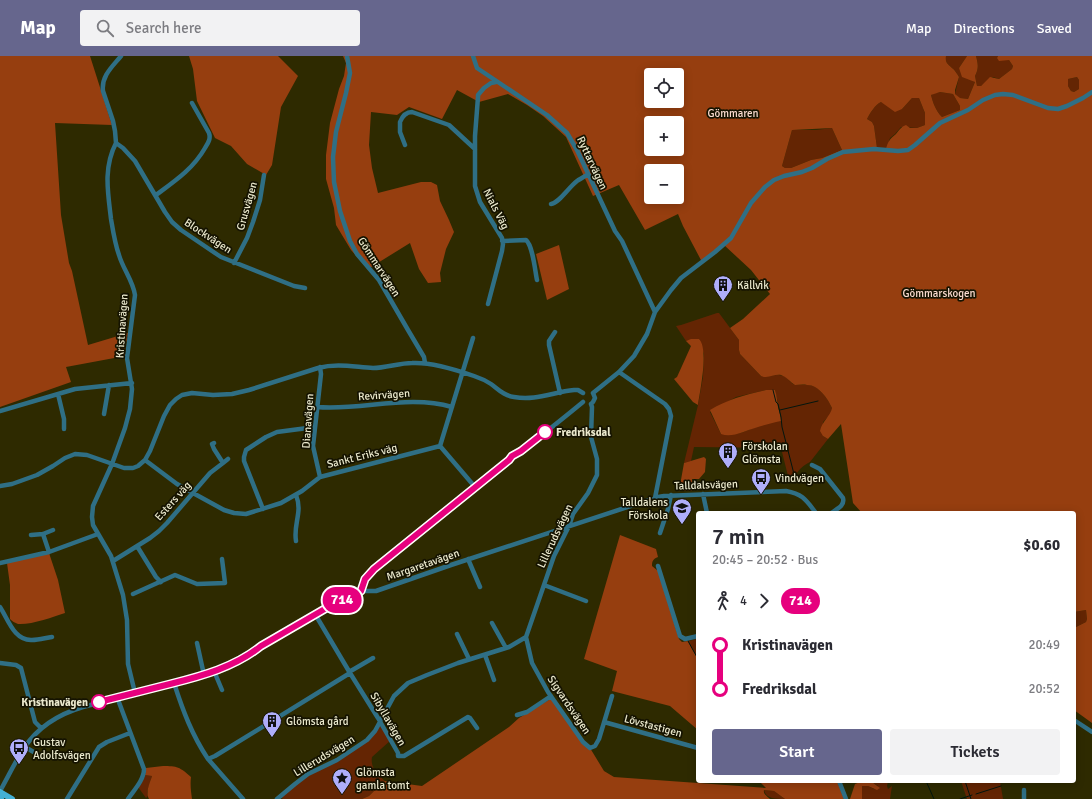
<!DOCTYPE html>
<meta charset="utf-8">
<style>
:root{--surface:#fff;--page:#f2f2f3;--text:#2b2b33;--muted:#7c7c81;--accent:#66668d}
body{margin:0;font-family:Signika,sans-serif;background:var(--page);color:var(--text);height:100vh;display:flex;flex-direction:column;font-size:15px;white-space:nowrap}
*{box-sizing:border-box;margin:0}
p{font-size:13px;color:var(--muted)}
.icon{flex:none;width:22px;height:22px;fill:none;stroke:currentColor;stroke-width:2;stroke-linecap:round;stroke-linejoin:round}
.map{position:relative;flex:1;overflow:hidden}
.side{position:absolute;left:696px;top:455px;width:380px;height:272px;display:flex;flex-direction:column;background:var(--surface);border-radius:4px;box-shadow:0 2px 10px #0003}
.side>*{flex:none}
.badge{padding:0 8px;border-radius:13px;font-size:14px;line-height:26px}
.controls{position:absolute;left:644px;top:12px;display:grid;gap:8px}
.controls a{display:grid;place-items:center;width:40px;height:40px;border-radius:4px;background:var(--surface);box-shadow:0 2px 10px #0003;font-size:20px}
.map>.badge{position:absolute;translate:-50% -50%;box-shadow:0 0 0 2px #fff}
.legs{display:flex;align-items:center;gap:6px;height:44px;padding:0 16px;font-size:13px}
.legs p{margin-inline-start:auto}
.head{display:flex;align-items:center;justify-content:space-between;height:68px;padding:0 16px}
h1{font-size:22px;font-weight:600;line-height:30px}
.button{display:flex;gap:8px;margin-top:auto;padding:8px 16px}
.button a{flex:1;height:46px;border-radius:4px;background:var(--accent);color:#fff;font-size:16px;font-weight:600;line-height:46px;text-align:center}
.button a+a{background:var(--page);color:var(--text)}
ul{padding:0 16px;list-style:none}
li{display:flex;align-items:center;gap:14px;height:44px;font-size:15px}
li i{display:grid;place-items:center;width:6px;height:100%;margin:0 5px;background:currentColor}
li i::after{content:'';width:10px;height:10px;margin:-5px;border:3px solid;border-radius:50%;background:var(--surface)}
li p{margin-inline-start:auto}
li:first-child i{background:linear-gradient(#0000 50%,currentColor 0)}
li:last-child i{background:linear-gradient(currentColor 50%,#0000 0)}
header{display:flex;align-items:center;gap:24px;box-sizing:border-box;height:56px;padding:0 20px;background:var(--accent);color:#fff}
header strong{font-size:19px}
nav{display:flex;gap:22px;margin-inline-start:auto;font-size:14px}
.search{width:280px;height:36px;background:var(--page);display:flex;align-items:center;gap:10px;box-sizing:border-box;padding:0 14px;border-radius:4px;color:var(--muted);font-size:15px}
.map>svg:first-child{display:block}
</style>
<header>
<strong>Map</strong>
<div class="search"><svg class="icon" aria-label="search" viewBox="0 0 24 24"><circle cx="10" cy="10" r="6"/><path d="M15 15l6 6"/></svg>Search here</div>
<nav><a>Map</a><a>Directions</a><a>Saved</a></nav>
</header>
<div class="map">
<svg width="1092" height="743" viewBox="0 0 1092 743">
<rect width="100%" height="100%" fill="#2e2a00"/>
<path fill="#642503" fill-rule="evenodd" d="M 946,0 L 967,0 L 959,12 L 972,24 L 975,26 L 968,43 L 959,42 L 955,38 L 959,21 C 957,18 955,14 952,12 C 948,8 945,7 946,0 Z
M 976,0 L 998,0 L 997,2 L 1009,4 L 1013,10 L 1012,13 L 999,23 L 993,21 L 981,30 L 977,30 L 975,20 C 979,12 978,8 976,0 Z
M 1077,21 L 1079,24 L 1079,33 L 1074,36 L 1071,35 L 1068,30 L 1068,23 Z
M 940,36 L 953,38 L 960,50 L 960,54 L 942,61 C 936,55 933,47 931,39 L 935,37 Z
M 912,42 L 919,42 L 925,57 L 925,69 L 917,72 L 901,71 L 895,78 L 890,82 L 887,93 L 877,92 L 874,70 L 872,66 L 867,63 C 870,57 875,49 881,46 L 902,53 Z
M 832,72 L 842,94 L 822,102 L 811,104 L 791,112 L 785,112 L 782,110 L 792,74 L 816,74 Z
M 717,257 L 719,257 L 739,284 L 739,294 L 740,298 L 761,320 C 769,320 779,317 786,321 C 788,323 790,326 793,328 C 798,330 803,328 808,329 C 819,329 828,343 832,352 L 831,358 L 823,366 L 823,380 L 828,383 L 810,406 C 804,409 796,415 795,422 L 789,424 L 781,392 L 694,391 L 691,405 L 684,407 L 698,349 L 703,321 L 704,298 L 699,283 L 686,285 L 676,270 L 681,269 ZM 766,334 L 775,334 L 781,361 L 741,377 L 721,378 L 710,356 L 736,341 Z
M 1086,554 L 1087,563 L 1086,566 L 1074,572 L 1074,556 Z
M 698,583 L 698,603 L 688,585 Z
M 379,668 L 391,684 L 372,701 C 370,712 378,719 385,725 L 379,730 L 369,740 L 362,743 L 283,743 L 280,740 L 287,734 L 323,710 L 367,684 Z
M 145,719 L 152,720 L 147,736 L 148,740 L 146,742 L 138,731 L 143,724 Z
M 888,725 L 887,730 L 888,733 L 892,730 L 890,743 L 862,743 L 862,730 L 868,730 L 874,733 L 878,730 L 872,726 Z
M 961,725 L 1000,725 L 1003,743 L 967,743 Z
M 764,734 L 774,735 L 785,743 C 776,743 766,743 764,734 Z"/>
<path fill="#963e0f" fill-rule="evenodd" d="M 0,0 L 90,0 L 112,69 L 55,67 L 61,159 L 69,207 L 72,215 L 88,289 L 128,277 L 124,296 L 125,300 L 66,311 L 71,326 L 0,351 Z
M 189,0 L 278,0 L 298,20 L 281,51 L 272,109 L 266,119 L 247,108 L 231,90 L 215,82 L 197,45 L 193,13 Z
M 343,0 L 946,0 C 945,7 948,8 952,12 C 955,14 957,18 959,21 L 955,34 L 955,38 L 960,42 L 968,43 L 975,26 L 962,21 L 959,12 L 967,0 L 976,0 C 978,8 979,12 975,20 L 977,30 L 981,30 L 990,21 L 999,23 L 1012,13 L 1013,10 L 1009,4 L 999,5 L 997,2 L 998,0 L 1092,0 L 1092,667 L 1074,654 L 1074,572 L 1086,566 L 1087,563 L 1086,554 L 1074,556 L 1074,457 L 862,457 L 853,447 L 841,368 L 828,383 L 823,380 L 820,375 C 822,365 830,361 832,352 C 828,343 819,329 807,329 C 803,328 799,329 795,329 C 790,326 787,321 781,319 C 774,318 768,323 761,320 L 740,298 L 739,294 L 739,284 L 730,272 L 743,263 L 770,238 L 751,214 L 724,189 L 702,206 L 683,170 L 678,158 L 645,174 L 619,129 L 593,140 L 566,81 L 543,60 L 527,49 L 508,38 L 479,46 L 457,34 L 442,63 L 409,51 L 397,59 L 371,56 L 369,89 L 372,112 L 378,137 L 421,126 L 431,126 L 437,129 L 440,145 L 449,164 L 454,176 L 446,193 L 440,217 L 441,226 L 428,227 L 419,213 L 410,187 L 368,213 L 351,194 L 336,169 L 334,152 L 326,123 L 326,99 L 330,67 L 339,33 L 344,20 L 346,7 ZM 651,19 L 677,19 L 677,45 L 651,45 ZM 1077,21 L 1079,24 L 1079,33 L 1074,36 L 1071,35 L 1068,30 L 1068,23 ZM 940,36 L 953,38 L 960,50 L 960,54 L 942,61 C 936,55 933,47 931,39 ZM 912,42 L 919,42 L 925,57 L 925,69 L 917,72 L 910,72 L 906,69 C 901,71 900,73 896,78 C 890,83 888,85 886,93 L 877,92 L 874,70 L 872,66 L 867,63 C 870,57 875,49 881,46 L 895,56 L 902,53 ZM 651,67 L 677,67 L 677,93 L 651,93 ZM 832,72 L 842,94 L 822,102 L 811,104 L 791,112 L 785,112 L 782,110 L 792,74 ZM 651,115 L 677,115 L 677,141 L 651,141 Z
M 559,189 L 569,233 L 547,244 L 536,198 Z
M 691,283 L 699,283 C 709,293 700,335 698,349 L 693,346 L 674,323 L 677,321 L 691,290 L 686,285 Z
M 766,334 L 775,334 C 777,340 777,345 778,351 C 779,356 781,360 781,365 C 772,367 764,369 755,372 C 745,375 732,382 721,378 L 710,354 C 728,343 745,339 766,334 Z
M 704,401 L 706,403 L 705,416 L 699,423 L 692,423 L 692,435 L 679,435 L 684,407 Z
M 620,479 L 656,493 L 658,501 C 653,503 652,505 652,510 L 658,515 L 679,583 L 682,586 L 688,585 L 698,603 L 698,674 L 670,650 L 612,635 L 617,615 L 584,603 Z
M 49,497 L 58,524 L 65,557 C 53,561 31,569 18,568 C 15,567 12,565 10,563 L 10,529 L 7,507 Z
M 552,642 L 590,692 L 604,715 L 614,721 L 766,732 L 759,725 L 837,725 L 844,743 L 785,743 L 774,735 L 764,734 C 763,738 767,740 770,743 L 362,743 L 369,740 L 379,730 L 385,725 L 422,730 L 509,671 L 519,662 Z
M 163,710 C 177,710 180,711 191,721 C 190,728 191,736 192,743 L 149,743 C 145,736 150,727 152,720 L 145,719 L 146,712 Z
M 863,725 L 872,726 L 880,732 L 877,734 L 868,730 L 862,730 L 862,743 L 850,743 L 855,728 Z"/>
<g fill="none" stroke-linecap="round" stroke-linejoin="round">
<path stroke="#03160e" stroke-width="1" d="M 773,334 L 776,346 L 778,348 L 781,361 L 782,371 L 795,422
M 780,354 L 818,345
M 688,585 L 698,603
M 926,725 L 934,743
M 965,725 L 971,743
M 976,738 L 1001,730
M 960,743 L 972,739"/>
<path stroke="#2f6f85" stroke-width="4.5" d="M 347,0 L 350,17 L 346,37 L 336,76 L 333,101 L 334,126 L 340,155 L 350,185 L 357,198 L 379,224 L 408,274 L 424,301 L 425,307
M 473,0 L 477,12 L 547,59 L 567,77 L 577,94 L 615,175 L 622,185 L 655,256
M 116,87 C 103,112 108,137 111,163 C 113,175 115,188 119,199 C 123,213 133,225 135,239 L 127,302 L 132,333 L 130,353 L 125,372 L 112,408 L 93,450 L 92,461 L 93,469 L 111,500 L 123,539 L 127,564 L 128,608 L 135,637
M 116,87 L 123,92 L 135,105 L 165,156 L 172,166 L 181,174 L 221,201 L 294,230 L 305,232
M 116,87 L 115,75 L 113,65 L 103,35 C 101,20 113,10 121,0
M 405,89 L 400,76 L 400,66 C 402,61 406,56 412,56 L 449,69 L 475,93
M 156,139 C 175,125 193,113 205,92 C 208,87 211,83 209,77 L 192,47
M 551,148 C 559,147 569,131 577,125 C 580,123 584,121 588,118
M 502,185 L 526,184 C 533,190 535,215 537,224
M 234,207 L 247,182 L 253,166 L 260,144 L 264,119
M 488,248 L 502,195 L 503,188 L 502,182 L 480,146 L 475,130 L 475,80 L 478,41 L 478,39 L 484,32 L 491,27 L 496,26
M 555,276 L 549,285 L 549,289 L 560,337
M 473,282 L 440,390 L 475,431
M 619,316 L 665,348 L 669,353 L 671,360 L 655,442
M 593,337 L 619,316 L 634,300 L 647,278 L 655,256 L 671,234 L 681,222 L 715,196 L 731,182 L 751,147 L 765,131 L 774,124 L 784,120 L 802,116 L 812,112 L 827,103 L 843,96 L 874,93 L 898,95 L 908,94 L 915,89 L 940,67 L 968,54 L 983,44 L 995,39 L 1003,38 L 1013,39 L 1048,52 L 1058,53 L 1067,50 L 1083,42 L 1092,36
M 58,338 L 64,363 L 64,373
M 591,348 L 593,346 L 595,342 L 593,337
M 317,351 C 361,355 408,338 452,351
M 0,355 L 75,333 L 132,327
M 104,358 L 109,329
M 145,404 L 177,428 L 193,437 L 224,454 L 234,457 L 246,458 L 281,447 L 302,435 L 320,421 L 440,390
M 223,407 L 228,403
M 812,409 L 820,413 L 843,442 C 845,450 837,453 831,457
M 320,421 L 313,390 L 321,318 L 320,311
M 0,430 L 12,428 L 37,419 L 53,410 L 65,402 L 75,398 L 87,399 L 124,412 L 133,412 L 138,410 L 145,404 L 150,395 L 164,360 L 170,349 L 176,343 L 182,339 L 192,337 L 213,339 L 232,338 L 249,334 L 318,312 C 337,307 354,311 373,312 C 386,312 399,307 412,307 C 430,306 457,314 474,320 C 480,322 485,324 491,328 C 498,333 504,340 514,341 C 536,345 553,336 574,334 L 578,334 L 583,337
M 703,438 L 707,457
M 296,439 C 303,456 293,468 296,485
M 263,453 L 244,405 L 244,401 L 246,394 L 266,381 L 277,376 L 315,371
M 660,477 L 668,453 L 671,439
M 43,478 L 49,496
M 31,479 L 43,478 L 53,474
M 137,490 L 156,521 L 161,526
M 468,503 L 480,531
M 113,505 L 150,482 L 159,475 L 167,467 L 210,417 L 223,407 L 214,393 L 212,388 L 214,387
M 0,507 L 49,496 L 98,478
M 658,510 L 680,580 L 685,583 L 698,580
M 544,529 L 586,545
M 361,535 L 376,535 L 451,509 L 658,441 L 664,440 L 786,435 C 803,438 806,444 816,457
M 133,538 L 175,519 L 197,528 L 225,527 L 222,503
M 0,551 C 8,563 14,585 32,584 C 39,584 45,582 52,581
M 315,558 L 350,617 L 378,662 L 398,697 L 398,700 L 404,700 L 468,661 L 470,662 L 477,672
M 492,567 L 506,592
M 457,578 L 469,603
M 526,581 L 532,607 L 548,636 L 583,686 L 590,692 L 595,690 L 599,683 L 612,640
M 197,587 L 204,619
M 485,599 L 494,624
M 0,607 L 16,609 L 21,612 L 35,666 L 41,672
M 214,615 L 222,634
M 349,616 L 373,602
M 174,627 C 183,655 192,679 208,703 L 243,743
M 117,641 L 144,713 C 144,724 134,734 128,743
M 517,659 L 527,656 L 551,640
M 1074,664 L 1092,676
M 604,666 L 698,692
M 25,691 L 44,702
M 208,703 L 215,700 L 350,617
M 839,725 L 846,743
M 0,735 C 8,721 15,706 24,692 C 38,671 59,658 83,651 L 207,618 L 233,607 L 249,598 L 261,590 L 269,586 L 315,558 L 335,547 L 358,537 L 361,535 L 364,525 L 368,519 L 374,513 L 509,404 C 513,398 525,392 531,387 C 549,374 566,360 583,346
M 67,743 L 99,691 L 107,686 L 130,677
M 277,743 L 295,728 L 308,718 L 337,704 L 367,684 L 375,675 L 394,640 L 408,627 L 427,619 L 458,607 L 509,591 L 526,581 L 554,500 L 569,470 L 573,458 L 588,437 L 597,419 L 597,403 L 591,381 L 592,351 L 591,348
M 1024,743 L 1024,734"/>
<path stroke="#44b1d5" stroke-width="6" d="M 0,736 L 12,743
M 0,742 L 1,743"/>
</g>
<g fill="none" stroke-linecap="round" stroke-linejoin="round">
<g stroke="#fff" stroke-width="9">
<path id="line-1" d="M 99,646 C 123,640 146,634 170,628 C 202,620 235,611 261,590 L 335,547 L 358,537 L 361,535 L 365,523 L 374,513 L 509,404 L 512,400 L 521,395 L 545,376"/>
</g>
<use href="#line-1" stroke="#e6007e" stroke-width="6"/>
</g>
<defs>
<g id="building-pin" transform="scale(1)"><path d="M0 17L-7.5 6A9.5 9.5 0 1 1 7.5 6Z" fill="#afaefa" stroke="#151300"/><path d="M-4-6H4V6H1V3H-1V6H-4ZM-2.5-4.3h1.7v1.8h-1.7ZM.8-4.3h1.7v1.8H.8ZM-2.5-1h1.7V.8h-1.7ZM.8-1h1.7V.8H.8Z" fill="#111"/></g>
<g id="bus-pin" transform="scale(1)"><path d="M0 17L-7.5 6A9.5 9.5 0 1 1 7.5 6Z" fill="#afaefa" stroke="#151300"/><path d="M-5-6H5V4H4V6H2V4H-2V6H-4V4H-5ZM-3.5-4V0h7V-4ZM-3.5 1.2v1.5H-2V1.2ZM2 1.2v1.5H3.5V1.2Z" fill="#111"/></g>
<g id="school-pin" transform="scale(1)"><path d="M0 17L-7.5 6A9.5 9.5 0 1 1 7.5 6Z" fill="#afaefa" stroke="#151300"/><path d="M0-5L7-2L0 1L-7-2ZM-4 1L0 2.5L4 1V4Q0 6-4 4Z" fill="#111"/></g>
<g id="sight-pin" transform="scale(1)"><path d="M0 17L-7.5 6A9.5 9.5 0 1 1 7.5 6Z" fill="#afaefa" stroke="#151300"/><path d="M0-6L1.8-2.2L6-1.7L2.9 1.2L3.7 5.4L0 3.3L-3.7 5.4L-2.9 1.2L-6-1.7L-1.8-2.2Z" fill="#111"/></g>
</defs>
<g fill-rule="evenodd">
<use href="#building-pin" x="723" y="229"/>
<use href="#building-pin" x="728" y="396"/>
<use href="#bus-pin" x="761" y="422"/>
<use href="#school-pin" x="682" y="452"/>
<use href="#building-pin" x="272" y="665"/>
<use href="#bus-pin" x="19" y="692"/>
<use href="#sight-pin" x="342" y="722"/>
</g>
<g fill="#fff" stroke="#e6007e" stroke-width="2">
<circle cx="545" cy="376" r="7"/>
<circle cx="99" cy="646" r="7"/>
</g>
<g text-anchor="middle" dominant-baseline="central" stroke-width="3.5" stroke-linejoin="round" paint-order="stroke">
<g font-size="11" fill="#fbdccf" stroke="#151300">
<text x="733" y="57">Gömmaren</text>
<text x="939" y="237">Gömmarskogen</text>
</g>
<g font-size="11" fill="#ebe9cd" stroke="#151300">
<text transform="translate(592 107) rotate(65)">Ryttarvägen</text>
<text transform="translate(247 150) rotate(-74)">Grusvägen</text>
<text transform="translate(496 153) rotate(63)">Nials Väg</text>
<text transform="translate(208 180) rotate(33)">Blockvägen</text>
<text transform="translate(379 211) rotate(57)">Gömmarvägen</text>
<text transform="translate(122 270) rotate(-86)">Kristinavägen</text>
<text transform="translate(384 339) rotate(-4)">Revirvägen</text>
<text transform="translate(308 365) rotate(-86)">Dianavägen</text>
<text transform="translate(362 400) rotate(-14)">Sankt Eriks väg</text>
<text transform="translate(706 429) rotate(-2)">Talldalsvägen</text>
<text transform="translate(173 445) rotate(-48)">Esters väg</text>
<text transform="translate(555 480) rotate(-65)">Lillerudsvägen</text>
<text transform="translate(423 509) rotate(-19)">Margaretavägen</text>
<text transform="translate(569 649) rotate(56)">Sigvardsvägen</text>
<text transform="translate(388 663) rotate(60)">Sibyllavägen</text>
<text transform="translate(653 670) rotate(15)">Lövstastigen</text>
<text transform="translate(324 700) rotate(-31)">Lillerudsvägen</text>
</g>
<g font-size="11" fill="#ebe9cd" stroke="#151300" text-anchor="start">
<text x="737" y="229">Källvik</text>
<text x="742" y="390">Förskolan<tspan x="742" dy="13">Glömsta</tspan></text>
<text x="775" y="422">Vindvägen</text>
<text x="668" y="446" text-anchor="end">Talldalens<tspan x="668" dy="13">Förskola</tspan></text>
<text x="286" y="665">Glömsta gård</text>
<text x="33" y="686">Gustav<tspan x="33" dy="13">Adolfsvägen</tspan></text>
<text x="356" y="716">Glömsta<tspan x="356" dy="13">gamla tomt</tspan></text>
</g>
<g font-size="11" font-weight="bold" fill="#ebe9cd" stroke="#151300" text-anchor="start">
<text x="556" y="376">Fredriksdal</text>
<text x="88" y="646" text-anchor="end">Kristinavägen</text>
</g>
</g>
</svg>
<div class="controls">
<a><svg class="icon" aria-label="locate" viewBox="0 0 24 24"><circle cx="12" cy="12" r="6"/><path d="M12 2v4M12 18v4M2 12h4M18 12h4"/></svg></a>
<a>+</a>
<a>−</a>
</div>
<b class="badge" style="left:342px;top:544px;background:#e6007e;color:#fff">714</b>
<section class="side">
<div class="head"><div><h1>7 min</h1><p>20:45 – 20:52 · Bus</p></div><b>$0.60</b></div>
<div class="legs"><svg class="icon" aria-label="walk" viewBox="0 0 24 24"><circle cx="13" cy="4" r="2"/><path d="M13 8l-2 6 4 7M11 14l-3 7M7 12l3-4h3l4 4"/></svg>4<svg class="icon" aria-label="forward" viewBox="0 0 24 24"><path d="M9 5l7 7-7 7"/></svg><b class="badge" style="background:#e6007e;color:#fff">714</b></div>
<ul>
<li><i style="color:#e6007e"></i><b>Kristinavägen</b><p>20:49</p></li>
<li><i style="color:#e6007e"></i><b>Fredriksdal</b><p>20:52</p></li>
</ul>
<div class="button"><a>Start</a><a>Tickets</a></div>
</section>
</div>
